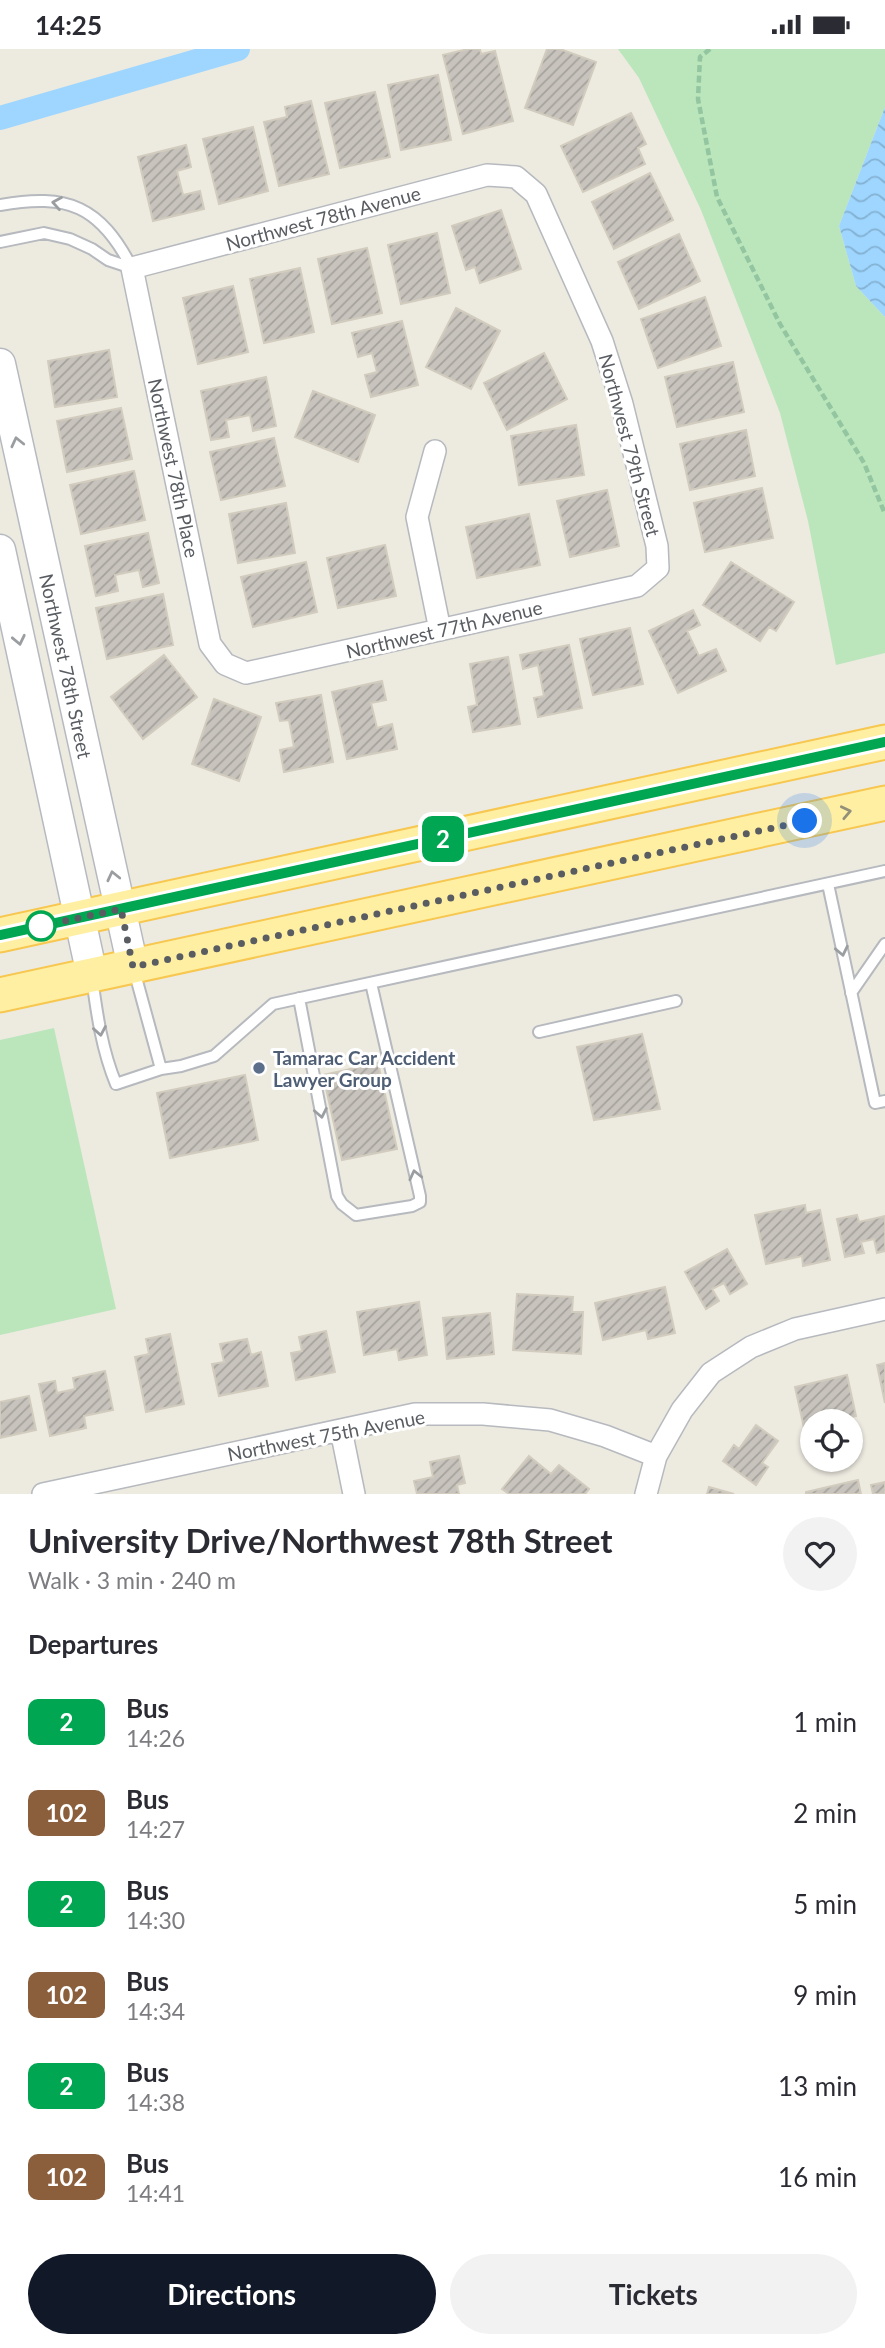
<!DOCTYPE html>
<meta charset="utf-8">
<style>
:root{--surface:#fff;--page:#f2f2f3;--text:#2b2b33;--muted:#7c7c81;--accent:#111827}
body{margin:0;font-family:Lato,sans-serif;background:var(--page);color:var(--text);height:100vh;display:flex;flex-direction:column;font-size:26px;white-space:nowrap}
*{box-sizing:border-box;margin:0}
p{font-size:23px;color:var(--muted)}
.icon{flex:none;width:38px;height:38px;fill:none;stroke:currentColor;stroke-width:2;stroke-linecap:round;stroke-linejoin:round}
.map{position:relative;height:1445px;overflow:hidden}
.side{display:flex;flex-direction:column;background:var(--surface);flex:1}
.side>*{flex:none}
.badge{padding:0 14px;border-radius:10px;font-size:24px;line-height:46px}
.tools{position:absolute;left:800px;top:1360px;display:grid;gap:14px}
.tools a{display:grid;place-items:center;width:63px;height:63px;border-radius:50%;background:var(--surface);box-shadow:0 2px 5px #0004;font-size:35px}
.you{position:absolute;width:35px;height:35px;margin:-18px;border:5px solid #fff;border-radius:50%;background:#1a73e8;box-shadow:0 0 0 10px #1a73e833}
.map>.badge{position:absolute;translate:-50% -50%;box-shadow:0 0 0 4px #fff}
h2{padding:0 28px;font-size:26px;line-height:63px}
.round{display:grid;place-items:center;flex:none;width:74px;height:74px;border-radius:37px;background:var(--page)}
.headline{display:flex;align-items:center;justify-content:space-between;height:119px;padding:0 28px}
h1{font-size:33px;font-weight:700;line-height:52px}
.primary-button{display:flex;gap:14px;margin-top:auto;padding:14px 28px}
.primary-button a{flex:1;height:80px;border-radius:42px;background:var(--accent);color:#fff;font-size:28px;font-weight:700;line-height:80px;text-align:center}
.primary-button a+a{background:var(--page);color:var(--text)}
ul{padding:0;list-style:none}
li{display:flex;align-items:center;gap:21px;height:91px;padding:0 28px}
li div{flex:1}
li b{display:block;font-size:26px}
li em{font-style:normal}
li .badge{min-width:77px;font-weight:700;text-align:center}
.status{display:flex;justify-content:space-between;align-items:center;height:49px;padding:0 35px;background:var(--surface);direction:ltr}
.status svg{height:19px;fill:currentColor}
.map>svg:first-child{display:block}
</style>
<div class="status"><b>14:25</b><svg viewBox="0 0 49 12"><path d="M0 12V9h3v3zM5 12V6h3v6zM10 12V3h3v9zM15 12V0h3v12zM26 1h20v11H26zM47 4h2v5h-2z"/></svg></div>
<div class="map">
<svg width="885" height="1445" viewBox="0 0 885 1445">
<defs>
<pattern id="water-waves" width="16" height="10" patternUnits="userSpaceOnUse" patternTransform="scale(1.75)"><rect width="16" height="10" fill="#9ed6ff"/><path d="M0 5q4-4 8 0t8 0" fill="none" stroke="#84b1d2"/></pattern>
<pattern id="building-hatch" width="6" height="6" patternUnits="userSpaceOnUse" patternTransform="scale(1.75)"><rect width="6" height="6" fill="#c8c4bd"/><path d="M-1 1l2-2M0 6l6-6M5 7l2-2" fill="none" stroke="#a5a29d"/></pattern>
</defs>
<rect width="100%" height="100%" fill="#edeae0"/>
<path fill="#bbe6bb" d="M 618,0 L 885,0 L 885,58 L 839,177 L 856,237 L 885,268 L 885,604 L 836,616 L 808,472 L 780,364 L 701,161 L 639,29 Z
M 54,979 L 116,1260 L 0,1286 L 0,991 Z"/>
<path fill="url(#water-waves)" d="M 885,58 L 885,268 L 856,237 L 839,177 Z"/>
<g fill="none" stroke-linecap="round" stroke-linejoin="round">
<path stroke="#9ed6ff" stroke-width="24" d="M 0,69 L 238,0"/>
</g>
<path fill="url(#building-hatch)" stroke="#d2ccbe" stroke-width="2" d="M 468,0 L 480,0 L 481,5 L 495,2 L 513,72 L 463,85 L 443,6 Z
M 547,0 L 560,0 L 596,13 L 573,76 L 525,59 Z
M 438,26 L 451,91 L 401,101 L 388,36 Z
M 375,43 L 390,108 L 340,119 L 325,54 Z
M 311,52 L 329,125 L 279,137 L 264,73 L 287,68 L 285,58 Z
M 631,64 L 646,95 L 638,99 L 645,115 L 583,143 L 561,97 Z
M 253,78 L 268,142 L 219,155 L 203,90 Z
M 186,96 L 191,118 L 177,122 L 183,146 L 200,142 L 204,160 L 153,172 L 138,108 Z
M 650,124 L 673,171 L 614,200 L 592,153 Z
M 501,161 L 521,220 L 480,234 L 475,218 L 466,221 L 452,177 Z
M 437,184 L 450,244 L 401,255 L 388,196 Z
M 679,185 L 700,232 L 639,260 L 618,213 Z
M 367,199 L 382,264 L 332,275 L 318,210 Z
M 300,219 L 314,283 L 264,294 L 250,230 Z
M 233,237 L 248,303 L 198,315 L 183,249 Z
M 705,248 L 721,297 L 658,319 L 641,270 Z
M 456,259 L 500,282 L 471,340 L 426,318 Z
M 402,272 L 418,336 L 371,348 L 365,326 L 377,323 L 372,304 L 358,308 L 352,284 Z
M 109,301 L 117,348 L 55,358 L 48,312 Z
M 544,304 L 567,350 L 507,381 L 484,334 Z
M 733,313 L 744,363 L 677,378 L 665,328 Z
M 266,328 L 276,377 L 253,382 L 250,366 L 226,371 L 229,388 L 211,391 L 201,342 Z
M 313,342 L 375,366 L 358,413 L 295,388 Z
M 121,359 L 132,410 L 67,423 L 57,372 Z
M 576,376 L 584,426 L 519,436 L 511,387 Z
M 746,381 L 755,427 L 690,441 L 680,395 Z
M 274,389 L 285,437 L 221,451 L 210,403 Z
M 134,422 L 145,471 L 81,485 L 70,436 Z
M 762,439 L 773,489 L 705,503 L 694,454 Z
M 607,441 L 619,497 L 570,508 L 557,452 Z
M 286,454 L 295,504 L 238,514 L 229,465 Z
M 529,465 L 540,516 L 477,529 L 466,478 Z
M 148,484 L 159,534 L 143,538 L 139,521 L 115,526 L 118,542 L 96,547 L 85,497 Z
M 385,496 L 396,547 L 338,559 L 327,509 Z
M 306,513 L 317,563 L 253,578 L 241,528 Z
M 731,513 L 794,553 L 776,582 L 769,578 L 760,592 L 703,556 Z
M 163,545 L 173,596 L 107,610 L 96,559 Z
M 693,561 L 700,576 L 687,582 L 699,607 L 716,600 L 726,622 L 678,644 L 649,582 Z
M 630,579 L 643,635 L 593,646 L 580,590 Z
M 569,596 L 582,659 L 538,668 L 534,649 L 544,647 L 538,616 L 523,620 L 520,606 Z
M 164,606 L 197,648 L 143,690 L 111,648 Z
M 508,608 L 520,675 L 473,683 L 468,658 L 477,656 L 470,615 Z
M 382,632 L 386,651 L 371,654 L 377,679 L 392,675 L 397,700 L 347,710 L 332,643 Z
M 321,646 L 333,713 L 284,723 L 280,701 L 294,698 L 289,671 L 280,672 L 276,654 Z
M 214,650 L 261,668 L 239,732 L 192,715 Z
M 642,985 L 660,1060 L 594,1071 L 577,998 Z
M 378,1014 L 397,1100 L 342,1111 L 323,1026 Z
M 245,1026 L 258,1091 L 170,1109 L 157,1044 Z
M 805,1156 L 806,1164 L 820,1161 L 830,1211 L 803,1217 L 802,1207 L 766,1215 L 755,1166 Z
M 857,1166 L 859,1173 L 885,1167 L 885,1202 L 877,1204 L 874,1190 L 861,1193 L 864,1204 L 845,1208 L 837,1170 Z
M 727,1200 L 747,1235 L 730,1245 L 724,1234 L 712,1240 L 719,1252 L 706,1260 L 685,1223 Z
M 665,1238 L 675,1284 L 648,1290 L 646,1281 L 603,1291 L 595,1254 Z
M 517,1245 L 573,1248 L 572,1263 L 583,1263 L 581,1305 L 513,1301 Z
M 419,1253 L 427,1306 L 399,1311 L 397,1300 L 364,1306 L 357,1263 Z
M 490,1264 L 494,1305 L 447,1310 L 443,1269 Z
M 326,1282 L 335,1323 L 296,1331 L 291,1304 L 302,1302 L 299,1288 Z
M 170,1285 L 184,1355 L 146,1363 L 135,1308 L 149,1305 L 146,1290 Z
M 247,1290 L 251,1306 L 261,1303 L 268,1337 L 219,1347 L 212,1315 L 224,1313 L 220,1295 Z
M 885,1314 L 885,1354 L 877,1316 Z
M 105,1322 L 113,1361 L 84,1367 L 86,1379 L 50,1387 L 39,1335 L 55,1332 L 57,1344 L 75,1340 L 73,1329 Z
M 847,1326 L 856,1367 L 835,1372 L 812,1372 L 812,1377 L 804,1379 L 795,1338 Z
M 29,1347 L 36,1381 L 0,1389 L 0,1353 Z
M 756,1376 L 778,1392 L 762,1414 L 768,1418 L 756,1436 L 723,1412 L 734,1396 L 739,1400 Z
M 459,1407 L 465,1434 L 457,1436 L 459,1445 L 417,1445 L 414,1432 L 433,1428 L 430,1413 Z
M 529,1407 L 551,1425 L 559,1416 L 589,1440 L 585,1445 L 509,1445 L 502,1440 Z
M 858,1431 L 861,1445 L 806,1445 L 806,1443 Z
M 885,1433 L 885,1445 L 873,1445 L 871,1436 Z
M 709,1438 L 734,1445 L 707,1445 Z"/>
<g fill="none" stroke-linecap="round" stroke-linejoin="round">
<g stroke="#b6b9be" stroke-width="14">
<path id="lane" d="M 0,156 C 68,144 100,157 132,219
M 0,193 L 44,184 L 70,190 L 92,200 L 108,211 L 132,219
M 828,835 L 875,1054 L 885,1052
M 134,921 L 161,1020
M 92,929 C 97,966 102,1001 116,1035 L 161,1020 L 181,1017 L 214,1007 L 273,955 L 885,822
M 851,944 L 885,895
M 299,949 L 337,1147 L 342,1155 L 356,1166 L 412,1157 L 420,1153 L 420,1147 L 371,934
M 539,983 L 676,952"/>
</g>
<g stroke="#b6b9be" stroke-width="24">
<path id="street" d="M 487,126 L 516,128 L 536,145 L 602,292 L 622,355 L 657,497 L 658,519 L 637,537 L 246,624 L 225,615 L 210,595 L 132,219 Z
M 435,402 L 417,468 L 440,581
M 341,1381 L 354,1445
M 43,1445 L 415,1365 L 483,1365 L 550,1371 L 605,1387 L 656,1407 L 682,1361 L 711,1324 L 751,1298 L 795,1280 L 885,1260
M 646,1445 L 656,1407"/>
</g>
<g stroke="#b6bac0" stroke-width="33">
<path id="secondary" d="M 0,315 L 133,918
M 0,501 L 92,926"/>
</g>
<g stroke="#f7c74f" stroke-width="37">
<path id="primary" d="M 0,886 L 885,693
M 0,946 L 885,754"/>
</g>
<path stroke="#92c5a0" stroke-width="4.5" stroke-dasharray="7 3.5" stroke-linecap="butt" d="M 710,0 L 700,8 L 698,50 L 717,148 L 780,275 L 864,414 L 885,465"/>
<use href="#lane" stroke="#fff" stroke-width="10"/>
<use href="#street" stroke="#fff" stroke-width="21"/>
<use href="#secondary" stroke="#fff" stroke-width="30"/>
<use href="#primary" stroke="#ffefa3" stroke-width="33"/>
</g>
<defs><path id="oneway-chevron" d="M-2-3.5L2.5 0L-2 3.5" fill="none" stroke-width="1.6" stroke-linecap="round" stroke-linejoin="round" transform="scale(1.75)"/></defs>
<g stroke="#9b9ea1">
<use href="#oneway-chevron" transform="translate(57 154) rotate(-170)"/>
<use href="#oneway-chevron" transform="translate(17 393) rotate(-103)"/>
<use href="#oneway-chevron" transform="translate(19 591) rotate(78)"/>
<use href="#oneway-chevron" transform="translate(113 827) rotate(-103)"/>
<use href="#oneway-chevron" transform="translate(842 902) rotate(78)"/>
<use href="#oneway-chevron" transform="translate(100 982) rotate(80)"/>
<use href="#oneway-chevron" transform="translate(321 1064) rotate(79)"/>
<use href="#oneway-chevron" transform="translate(415 1126) rotate(-103)"/>
</g>
<use stroke="#939079" href="#oneway-chevron" transform="translate(846 763) rotate(-12)"/>
<g fill="none" stroke-linecap="round" stroke-linejoin="round">
<g stroke="#fff" stroke-width="16">
<path id="line" d="M 0,886 L 885,693"/>
</g>
<use href="#line" stroke="#00a651" stroke-width="10"/>
<path stroke="#595d62" stroke-width="7" stroke-dasharray="0 12.6" d="M 41,877 L 121,860 L 133,918 L 805,772"/>
</g>
<circle fill="#fff" stroke="#00a651" stroke-width="3.5" cx="41" cy="877" r="14"/>
<circle fill="#5c6f8a" stroke="#fff" stroke-width="2.5" cx="259" cy="1019" r="7"/>
<g text-anchor="middle" dominant-baseline="central" stroke-width="6" stroke-linejoin="round" paint-order="stroke">
<g font-size="19" fill="#595d62" stroke="#fff">
<text transform="translate(323 169) rotate(-15)">Northwest 78th Avenue</text>
<text transform="translate(630 396) rotate(75)">Northwest 79th Street</text>
<text transform="translate(174 419) rotate(78)">Northwest 78th Place</text>
<text transform="translate(444 580) rotate(-13)">Northwest 77th Avenue</text>
<text transform="translate(66 617) rotate(78)">Northwest 78th Street</text>
<text transform="translate(326 1386) rotate(-11)">Northwest 75th Avenue</text>
</g>
<g font-size="19" font-weight="bold" fill="#4e5e75" stroke="#fff" text-anchor="start">
<text x="273" y="1008">Tamarac Car Accident<tspan x="273" dy="22">Lawyer Group</tspan></text>
</g>
</g>
</svg>
<div class="tools">
<a><svg class="icon" aria-label="locate" viewBox="0 0 24 24"><circle cx="12" cy="12" r="6"/><path d="M12 2v4M12 18v4M2 12h4M18 12h4"/></svg></a>
</div>
<div class="you" style="left:805px;top:772px"></div>
<b class="badge" style="left:443px;top:790px;background:#00a651;color:#fff">2</b>
</div>
<section class="side">
<div class="headline"><div><h1>University Drive/Northwest 78th Street</h1><p>Walk · 3 min · 240 m</p></div><a class="round"><svg class="icon" aria-label="heart" viewBox="0 0 24 24"><path d="M12 20l-8-8c-3-5 5-10 8-4 3-6 11-1 8 4z"/></svg></a></div>
<h2>Departures</h2>
<ul>
<li><span class="badge" style="background:#00a651;color:#fff">2</span><div><b>Bus</b><p>14:26</p></div><em>1 min</em></li>
<li><span class="badge" style="background:#8b5e3c;color:#fff">102</span><div><b>Bus</b><p>14:27</p></div><em>2 min</em></li>
<li><span class="badge" style="background:#00a651;color:#fff">2</span><div><b>Bus</b><p>14:30</p></div><em>5 min</em></li>
<li><span class="badge" style="background:#8b5e3c;color:#fff">102</span><div><b>Bus</b><p>14:34</p></div><em>9 min</em></li>
<li><span class="badge" style="background:#00a651;color:#fff">2</span><div><b>Bus</b><p>14:38</p></div><em>13 min</em></li>
<li><span class="badge" style="background:#8b5e3c;color:#fff">102</span><div><b>Bus</b><p>14:41</p></div><em>16 min</em></li>
</ul>
<div class="primary-button"><a>Directions</a><a>Tickets</a></div>
</section>
